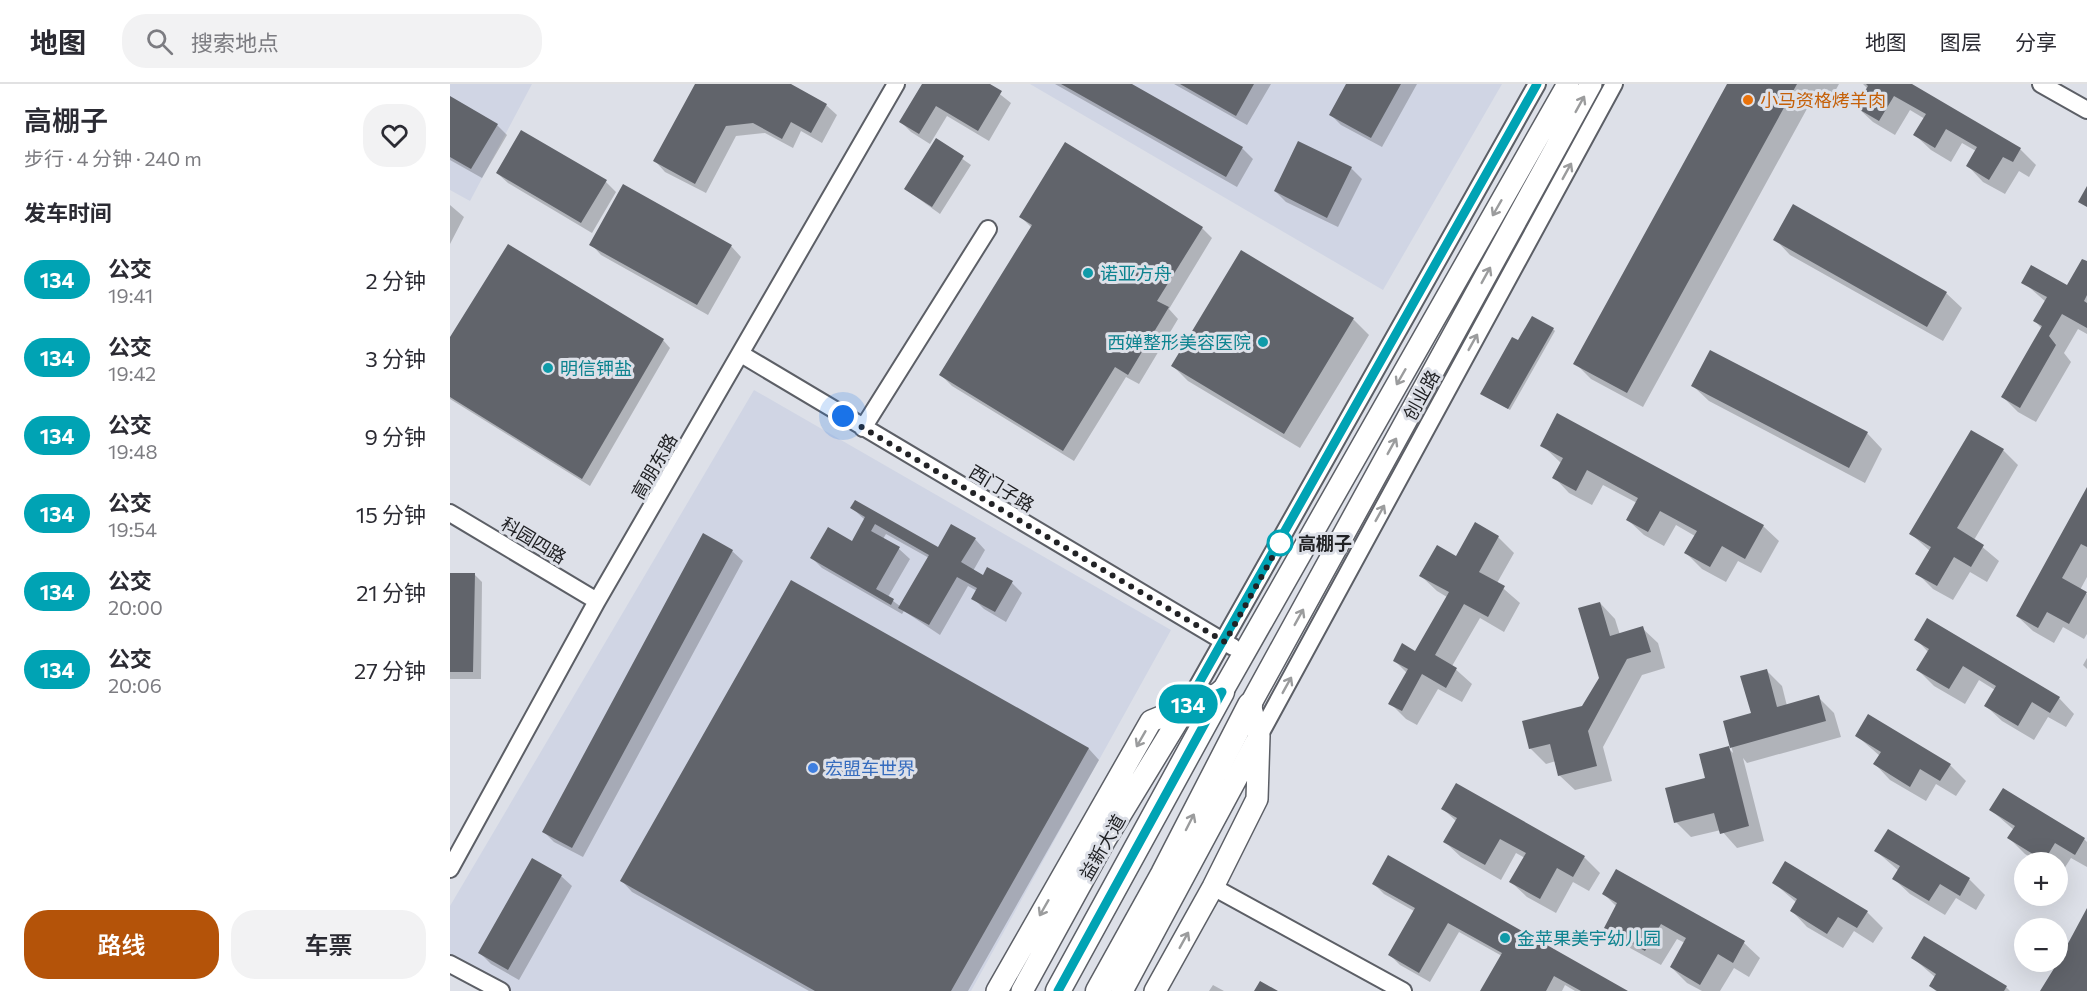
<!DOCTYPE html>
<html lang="zh">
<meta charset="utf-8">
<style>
:root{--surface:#fff;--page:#f2f2f3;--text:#2b2b33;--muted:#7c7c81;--line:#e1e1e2;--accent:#b45309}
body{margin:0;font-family:Commissioner,"Noto Sans SC",sans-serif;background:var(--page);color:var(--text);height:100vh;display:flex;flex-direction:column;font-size:22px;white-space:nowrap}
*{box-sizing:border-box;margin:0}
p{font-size:20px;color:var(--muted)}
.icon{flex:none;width:33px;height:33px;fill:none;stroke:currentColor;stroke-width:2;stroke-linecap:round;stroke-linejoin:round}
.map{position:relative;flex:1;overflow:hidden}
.side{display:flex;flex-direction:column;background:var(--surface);width:450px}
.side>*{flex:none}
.badge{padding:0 12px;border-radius:20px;font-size:21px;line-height:39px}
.fabs{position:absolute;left:1564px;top:768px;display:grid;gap:12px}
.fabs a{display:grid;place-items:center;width:54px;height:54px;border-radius:50%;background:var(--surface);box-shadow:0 6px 24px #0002;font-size:30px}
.you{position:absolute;width:30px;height:30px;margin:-15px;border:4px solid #fff;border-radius:50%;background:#1a73e8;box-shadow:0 0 0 9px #1a73e833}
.map>.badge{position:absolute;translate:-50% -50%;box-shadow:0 0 0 3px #fff}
h2{padding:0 24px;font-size:22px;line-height:54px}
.round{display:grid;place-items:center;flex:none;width:63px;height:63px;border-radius:24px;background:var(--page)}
.head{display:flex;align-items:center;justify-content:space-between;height:102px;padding:0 24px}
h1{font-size:28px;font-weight:600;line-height:45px}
.cta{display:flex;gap:12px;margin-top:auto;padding:12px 24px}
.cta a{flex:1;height:69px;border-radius:24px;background:var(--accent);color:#fff;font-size:24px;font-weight:600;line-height:69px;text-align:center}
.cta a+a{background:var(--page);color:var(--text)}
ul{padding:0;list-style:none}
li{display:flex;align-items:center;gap:18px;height:78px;padding:0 24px}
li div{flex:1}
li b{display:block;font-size:22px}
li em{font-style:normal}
li .badge{min-width:66px;font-weight:700;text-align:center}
header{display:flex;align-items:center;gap:36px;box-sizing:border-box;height:84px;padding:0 30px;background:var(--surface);border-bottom:2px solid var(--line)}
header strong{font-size:28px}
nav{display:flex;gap:33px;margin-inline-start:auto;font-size:21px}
.search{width:420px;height:54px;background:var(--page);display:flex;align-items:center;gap:15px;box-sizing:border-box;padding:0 21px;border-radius:24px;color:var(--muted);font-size:22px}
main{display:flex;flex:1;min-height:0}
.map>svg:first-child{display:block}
</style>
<header>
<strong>地图</strong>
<div class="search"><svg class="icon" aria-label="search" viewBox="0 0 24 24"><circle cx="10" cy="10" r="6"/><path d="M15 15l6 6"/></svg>搜索地点</div>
<nav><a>地图</a><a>图层</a><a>分享</a></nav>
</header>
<main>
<section class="side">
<div class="head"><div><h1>高棚子</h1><p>步行 · 4 分钟 · 240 m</p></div><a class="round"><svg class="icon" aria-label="heart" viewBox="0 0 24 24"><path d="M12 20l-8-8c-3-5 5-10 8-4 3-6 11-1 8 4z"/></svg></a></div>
<h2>发车时间</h2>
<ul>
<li><span class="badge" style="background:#00a3b4;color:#fff">134</span><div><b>公交</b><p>19:41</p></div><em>2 分钟</em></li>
<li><span class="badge" style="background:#00a3b4;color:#fff">134</span><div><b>公交</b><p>19:42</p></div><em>3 分钟</em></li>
<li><span class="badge" style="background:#00a3b4;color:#fff">134</span><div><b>公交</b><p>19:48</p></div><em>9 分钟</em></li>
<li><span class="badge" style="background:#00a3b4;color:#fff">134</span><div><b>公交</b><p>19:54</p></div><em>15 分钟</em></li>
<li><span class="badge" style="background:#00a3b4;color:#fff">134</span><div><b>公交</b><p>20:00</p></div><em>21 分钟</em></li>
<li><span class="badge" style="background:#00a3b4;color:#fff">134</span><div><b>公交</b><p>20:06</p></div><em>27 分钟</em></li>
</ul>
<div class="cta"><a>路线</a><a>车票</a></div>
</section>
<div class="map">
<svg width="1637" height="907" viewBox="0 0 1637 907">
<rect width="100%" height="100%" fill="#dde0e8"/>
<path fill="#d0d5e4" d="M 0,0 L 82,0 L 20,117 L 0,106 Z
M 580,0 L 1052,0 L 933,206 Z
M 304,306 L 721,546 L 521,907 L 60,907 L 0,873 L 0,822 Z"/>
<path fill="#0003" fill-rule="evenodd" d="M 247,0 L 337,0 L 376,21 L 387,31 L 372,59 L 351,47 L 343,64 L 315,49 L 286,52 L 256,109 L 215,88 L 205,77 Z
M 473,0 L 537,0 L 561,19 L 539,57 L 497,32 L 480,60 L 461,48 L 451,38 Z
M 605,0 L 679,0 L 792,64 L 803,75 L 787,103 Z
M 724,0 L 821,0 L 797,41 Z
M 897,0 L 967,0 L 932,63 L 891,41 L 880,30 Z
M 1279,0 L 1389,0 L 1378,20 L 1364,12 L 1193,323 L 1141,295 L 1125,279 Z
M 1413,0 L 1459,0 L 1570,65 L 1586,81 L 1579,93 L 1569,87 L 1555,110 L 1533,98 L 1518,82 L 1526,67 L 1512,59 L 1501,78 L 1481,66 L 1465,51 L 1475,35 L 1460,26 L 1445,51 L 1423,38 L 1407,23 L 1418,5 Z
M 0,14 L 47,41 L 57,51 L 32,94 L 0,76 Z
M 486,56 L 521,81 L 490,130 L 455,105 Z
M 849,59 L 901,84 L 912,95 L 888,143 L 836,118 L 825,107 Z
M 47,89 L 156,98 L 166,108 L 142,149 L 58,99 Z
M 0,121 L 14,133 L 0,160 Z
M 571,133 L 752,144 L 762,154 L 719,225 L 728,235 L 689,300 L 676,293 L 624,377 L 502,302 L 491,291 L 582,144 Z
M 1325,155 L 1496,209 L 1512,224 L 1493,257 L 1340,171 Z
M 141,160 L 281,162 L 291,173 L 258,231 L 151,171 Z
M 1637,179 L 1637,250 L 1628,245 L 1614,269 L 1621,278 L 1586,338 L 1568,328 L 1553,313 L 1592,245 L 1585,237 L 1596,218 L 1573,198 L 1617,203 Z
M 903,235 L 919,251 L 850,364 L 738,297 L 723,282 Z
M 1103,245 L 1105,247 L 1060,326 L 1034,311 Z
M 0,256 L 213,256 L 220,264 L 140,402 L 0,315 Z
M 1243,302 L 1417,349 L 1432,365 L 1415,399 L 1259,317 Z
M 1092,361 L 1313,442 L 1329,457 L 1311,489 L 1288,477 L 1276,498 L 1252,485 L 1236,469 L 1245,452 L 1226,441 L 1214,462 L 1194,451 L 1178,436 L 1187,419 L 1153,401 L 1142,421 L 1119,409 L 1104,393 L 1111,379 Z
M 1553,366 L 1568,381 L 1524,456 L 1549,477 L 1537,498 L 1520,488 L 1503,516 L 1483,505 L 1467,489 L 1480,467 L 1461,450 Z
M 1637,406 L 1637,493 L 1630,506 L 1637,510 L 1637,550 L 1634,555 L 1613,543 L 1604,559 L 1583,547 L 1567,532 Z
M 402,424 L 488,465 L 525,455 L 535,466 L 523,487 L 533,493 L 562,499 L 572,509 L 556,538 L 534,525 L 523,514 L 527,507 L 518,502 L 490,551 L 454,527 L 452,530 L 372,484 L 362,474 L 402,459 L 415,436 ZM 436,450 L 479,474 L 451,523 L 438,513 L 460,475 L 449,465 L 433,455 Z
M 1048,453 L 1064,469 L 1047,499 L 1070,519 L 1054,548 L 1030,534 L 1002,582 L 1022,600 L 1012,618 L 988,605 L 967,641 L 956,635 L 940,619 L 957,589 L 944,576 L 966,569 L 997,513 L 987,507 L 971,492 Z
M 282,467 L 293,477 L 133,773 L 104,758 L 94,748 Z
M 0,490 L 25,491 L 32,498 L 31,595 L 0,595 Z
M 341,498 L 639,665 L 649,676 L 518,907 L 359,907 L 182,808 L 172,797 Z
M 1150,519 L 1165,535 L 1170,551 L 1192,544 L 1208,559 L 1215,584 L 1192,591 L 1153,663 L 1162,697 L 1125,706 L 1109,691 L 1106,677 L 1096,680 L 1080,664 L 1133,623 L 1151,594 Z
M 1466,555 L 1609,614 L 1624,630 L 1616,643 L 1598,633 L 1584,656 L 1552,637 L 1536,622 L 1545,606 L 1529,596 L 1515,620 L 1484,602 L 1468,586 L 1479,569 Z
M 1637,574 L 1637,585 L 1633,581 Z
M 1316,586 L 1332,602 L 1337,622 L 1368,613 L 1384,629 L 1391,653 L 1297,679 L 1293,674 L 1314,757 L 1287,764 L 1271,746 L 1241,753 L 1226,738 L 1278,664 L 1283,669 L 1275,638 L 1303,630 Z
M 1407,652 L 1500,681 L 1516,697 L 1506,712 L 1486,700 L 1476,717 L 1440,696 L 1425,680 L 1430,672 Z
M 1553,706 L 1634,755 L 1637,758 L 1637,783 L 1621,774 L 1610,791 L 1608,778 L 1589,778 L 1575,770 L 1559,754 L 1564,746 L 1541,726 Z
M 993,725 L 1134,773 L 1150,789 L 1139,807 L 1123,798 L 1106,829 L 1077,813 L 1061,798 L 1075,774 L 1066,769 L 1051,796 L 1011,773 L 995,758 L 1007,738 Z
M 1438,747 L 1519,795 L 1535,811 L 1526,826 L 1506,814 L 1495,831 L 1460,810 L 1444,795 L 1449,787 L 1426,767 Z
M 1167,787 L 1294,859 L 1310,874 L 1299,893 L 1284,884 L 1270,907 L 1252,907 L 1237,899 L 1221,883 L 1235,859 L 1227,855 L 1211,881 L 1171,859 L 1155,843 L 1167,823 L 1154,810 Z
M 111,792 L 122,802 L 69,896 L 41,880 L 30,869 Z
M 923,799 L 1175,907 L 1125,907 L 1115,901 L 1112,907 L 1032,907 L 1052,872 L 1009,848 L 980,898 L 950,881 L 940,871 L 964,827 L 934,810 Z
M 1324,799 L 1417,828 L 1433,844 L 1423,859 L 1404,847 L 1393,864 L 1357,843 L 1342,827 L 1347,819 Z
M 1463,874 L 1556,903 L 1560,907 L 1486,907 L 1481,902 L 1486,894 Z
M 763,901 L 774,907 L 759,907 Z"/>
<path fill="#61646b" d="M 245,0 L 341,0 L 377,20 L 361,49 L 341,38 L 332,55 L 303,39 L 276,42 L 245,100 L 203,77 Z
M 472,0 L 540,0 L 552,7 L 528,47 L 486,22 L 469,50 L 449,38 Z
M 611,0 L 682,0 L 793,63 L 776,93 Z
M 730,0 L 804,0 L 786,32 Z
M 896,0 L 951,0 L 921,54 L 879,31 Z
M 1277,0 L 1347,0 L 1177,309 L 1123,280 Z
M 1416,0 L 1462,0 L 1571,64 L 1563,78 L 1553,73 L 1539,96 L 1516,82 L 1527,63 L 1496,45 L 1485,64 L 1463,51 L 1476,30 L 1444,12 L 1429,37 L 1405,23 L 1418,2 Z
M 0,12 L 48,40 L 21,85 L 0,73 Z
M 71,46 L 157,96 L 131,139 L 46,89 Z
M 486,54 L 514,72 L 482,123 L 454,105 Z
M 848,57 L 902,83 L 877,134 L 824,107 Z
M 615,58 L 753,143 L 707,217 L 719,223 L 678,291 L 665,283 L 613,367 L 489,291 L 582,141 L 569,133 Z
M 173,100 L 282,161 L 247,221 L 139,161 Z
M 1637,102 L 1637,123 L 1628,118 Z
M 1343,120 L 1497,208 L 1477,243 L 1323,156 Z
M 58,160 L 214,255 L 132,395 L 0,313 L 0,253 Z
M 791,166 L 904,234 L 834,350 L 721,282 Z
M 1632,175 L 1637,177 L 1637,211 L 1634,217 L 1637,219 L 1637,244 L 1612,230 L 1599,252 L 1606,261 L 1570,324 L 1551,313 L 1592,242 L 1583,237 L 1597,213 L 1571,199 L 1581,181 L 1617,201 Z
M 1082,232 L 1104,244 L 1058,325 L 1030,310 L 1062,253 L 1068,256 Z
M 1260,266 L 1418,348 L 1399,384 L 1241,302 Z
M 1107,329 L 1314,441 L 1295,475 L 1272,462 L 1260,483 L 1234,469 L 1247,447 L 1210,427 L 1198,448 L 1176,436 L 1188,414 L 1137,386 L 1126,407 L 1102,394 L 1113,374 L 1090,362 Z
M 1521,346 L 1554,365 L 1507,444 L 1534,461 L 1521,483 L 1504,473 L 1487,502 L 1465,490 L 1481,463 L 1459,450 Z
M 1637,403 L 1637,463 L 1631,460 L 1612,494 L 1637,508 L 1619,540 L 1597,528 L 1588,544 L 1566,532 Z
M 405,416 L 488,463 L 501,440 L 526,454 L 511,478 L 533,491 L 537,483 L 563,497 L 545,528 L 521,515 L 527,504 L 507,493 L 479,541 L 448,524 L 479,471 L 425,440 L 421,447 L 450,463 L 426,505 L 444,515 L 441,521 L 360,474 L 378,443 L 402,457 L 415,433 L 400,424 Z
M 1025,438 L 1049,452 L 1029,488 L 1055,502 L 1038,533 L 1014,520 L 985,571 L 1007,584 L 996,604 L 972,590 L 952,627 L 938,620 L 958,585 L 943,577 L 952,559 L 965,567 L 999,508 L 969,492 L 987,461 L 1006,472 Z
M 253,449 L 283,466 L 122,764 L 92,748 Z
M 0,489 L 25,489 L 23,588 L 0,588 Z
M 341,496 L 639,664 L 501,907 L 365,907 L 170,797 Z
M 1150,518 L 1160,552 L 1193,542 L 1201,568 L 1177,575 L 1138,647 L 1147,682 L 1108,692 L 1100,660 L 1079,665 L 1072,637 L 1132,622 L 1149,594 L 1128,524 Z
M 1477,534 L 1610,613 L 1600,629 L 1582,618 L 1568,642 L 1534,622 L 1546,602 L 1513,582 L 1499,605 L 1466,586 L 1479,565 L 1464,556 Z
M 1317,585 L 1327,623 L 1369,611 L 1376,637 L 1280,664 L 1273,637 L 1301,629 L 1290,592 Z
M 1418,630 L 1501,680 L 1490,697 L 1470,685 L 1460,703 L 1423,680 L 1431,668 L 1405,652 Z
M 1279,662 L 1299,742 L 1270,750 L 1264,729 L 1224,739 L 1215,704 L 1255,694 L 1249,670 Z
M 1006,699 L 1135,772 L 1123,793 L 1107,784 L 1090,815 L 1059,798 L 1076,769 L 1050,755 L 1035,781 L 993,758 L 1007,734 L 991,725 Z
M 1553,704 L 1635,754 L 1625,771 L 1605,759 L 1594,777 L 1557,754 L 1565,742 L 1539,726 Z
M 1438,745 L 1520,794 L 1510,812 L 1490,800 L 1479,817 L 1442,795 L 1450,782 L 1424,767 Z
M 938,771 L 1178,907 L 1131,907 L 1104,892 L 1096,907 L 1030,907 L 1052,869 L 998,839 L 969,889 L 938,871 L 965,824 L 922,800 Z
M 82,774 L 112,791 L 58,886 L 28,869 Z
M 1335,777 L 1418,827 L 1407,844 L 1388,833 L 1377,850 L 1340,827 L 1347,815 L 1322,799 Z
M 1166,785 L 1295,857 L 1283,879 L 1268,870 L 1250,901 L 1220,883 L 1236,854 L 1211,840 L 1195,867 L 1154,844 L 1167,819 L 1152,810 Z
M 1637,824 L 1637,907 L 1590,907 L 1608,878 Z
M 1474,852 L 1557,902 L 1554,907 L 1487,907 L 1479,902 L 1486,890 L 1461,874 Z
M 810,897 L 828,907 L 804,907 Z"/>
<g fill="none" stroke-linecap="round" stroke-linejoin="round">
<g stroke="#5c5f66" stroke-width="20">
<path id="minor" d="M 1591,0 L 1637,26
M 291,270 L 783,563
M 413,344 L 538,145
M 0,429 L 147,517
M 736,623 L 1087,0
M 809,652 L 1164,0
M 0,785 L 147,517 L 446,0
M 763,803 L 953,907
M 0,880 L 51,907"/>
</g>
<g stroke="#5c5f66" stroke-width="24">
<path id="major" d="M 547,907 L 701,637 L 772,608 L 1118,0
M 572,907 L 655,756 L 736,623
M 672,907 L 806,658
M 705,907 L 763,803 L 807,715 L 809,652 L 800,621 L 1141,0"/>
</g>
<g stroke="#5c5f66" stroke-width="27">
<path id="highway" d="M 608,907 L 772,608
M 648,907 L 713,790 L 800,621"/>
</g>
<use href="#minor" stroke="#fff" stroke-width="16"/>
<use href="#major" stroke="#fff" stroke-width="21"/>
<use href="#highway" stroke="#fff" stroke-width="24"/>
</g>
<defs><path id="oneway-shaft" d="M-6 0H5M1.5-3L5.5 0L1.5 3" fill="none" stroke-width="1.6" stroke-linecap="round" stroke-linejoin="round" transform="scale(1.5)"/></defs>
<g stroke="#9b9c9d">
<use href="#oneway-shaft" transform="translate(1130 20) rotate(-61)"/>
<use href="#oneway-shaft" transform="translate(1117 87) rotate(-61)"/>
<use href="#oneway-shaft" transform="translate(1047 124) rotate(120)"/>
<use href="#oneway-shaft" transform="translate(1036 191) rotate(-61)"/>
<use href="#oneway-shaft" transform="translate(1023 258) rotate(-61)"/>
<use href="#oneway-shaft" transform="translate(951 293) rotate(120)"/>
<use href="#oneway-shaft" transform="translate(942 362) rotate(-61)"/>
<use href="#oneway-shaft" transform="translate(930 429) rotate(-61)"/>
<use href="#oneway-shaft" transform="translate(849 533) rotate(-61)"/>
<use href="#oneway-shaft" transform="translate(837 601) rotate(-61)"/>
<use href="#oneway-shaft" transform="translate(691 655) rotate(120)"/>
<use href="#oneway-shaft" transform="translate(740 738) rotate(-63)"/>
<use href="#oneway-shaft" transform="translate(594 824) rotate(120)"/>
<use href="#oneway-shaft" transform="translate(734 856) rotate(-61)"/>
</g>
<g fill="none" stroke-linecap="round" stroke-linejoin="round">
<g stroke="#fff" stroke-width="14">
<path id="line" d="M 608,907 L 772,608 L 736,622 L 1087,0"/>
</g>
<use href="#line" stroke="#00a3b4" stroke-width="9"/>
<path stroke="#212225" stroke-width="6" stroke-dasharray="0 10.8" d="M 393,332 L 775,558 L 833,454 L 830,459"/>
</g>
<circle fill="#e8710a" stroke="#dde0e8" stroke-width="2" cx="1298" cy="16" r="6"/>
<g fill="#0f9aa8" stroke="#dde0e8" stroke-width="2">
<circle cx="638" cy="189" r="6"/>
<circle cx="813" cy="258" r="6"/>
<circle cx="98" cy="284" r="6"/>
<circle cx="1055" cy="854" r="6"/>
</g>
<circle fill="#fff" stroke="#00a3b4" stroke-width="3" cx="830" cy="459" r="12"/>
<circle fill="#3f7fe0" stroke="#dde0e8" stroke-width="2" cx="363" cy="684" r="6"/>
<g text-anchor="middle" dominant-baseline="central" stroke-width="6" stroke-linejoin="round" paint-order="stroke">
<g font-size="18" fill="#c56008" stroke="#dde0e8" text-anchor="start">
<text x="1310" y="16">小马资格烤羊肉</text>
</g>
<g font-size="18" fill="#0d838f" stroke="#dde0e8" text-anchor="start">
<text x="650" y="189">诺亚方舟</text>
<text x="801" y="258" text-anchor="end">西婵整形美容医院</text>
<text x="110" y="284">明信钾盐</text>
<text x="1067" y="854">金苹果美宇幼儿园</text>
</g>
<g font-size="18" fill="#212225" stroke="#dde0e8">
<text transform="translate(971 311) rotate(-61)">创业路</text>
<text transform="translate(204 382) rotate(-60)">高朋东路</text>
<text transform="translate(552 404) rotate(31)">西门子路</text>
<text transform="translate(84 456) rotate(31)">科园四路</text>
<text transform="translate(652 763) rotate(-60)">益新大道</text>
</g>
<g font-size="18" font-weight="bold" fill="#212225" stroke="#dde0e8" text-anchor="start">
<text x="848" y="459">高棚子</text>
</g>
<g font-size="18" fill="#366cbe" stroke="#dde0e8" text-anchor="start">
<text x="375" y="684">宏盟车世界</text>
</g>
</g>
</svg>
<div class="fabs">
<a>+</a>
<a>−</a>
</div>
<div class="you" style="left:393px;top:332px"></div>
<b class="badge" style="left:738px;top:620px;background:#00a3b4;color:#fff">134</b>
</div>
</main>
